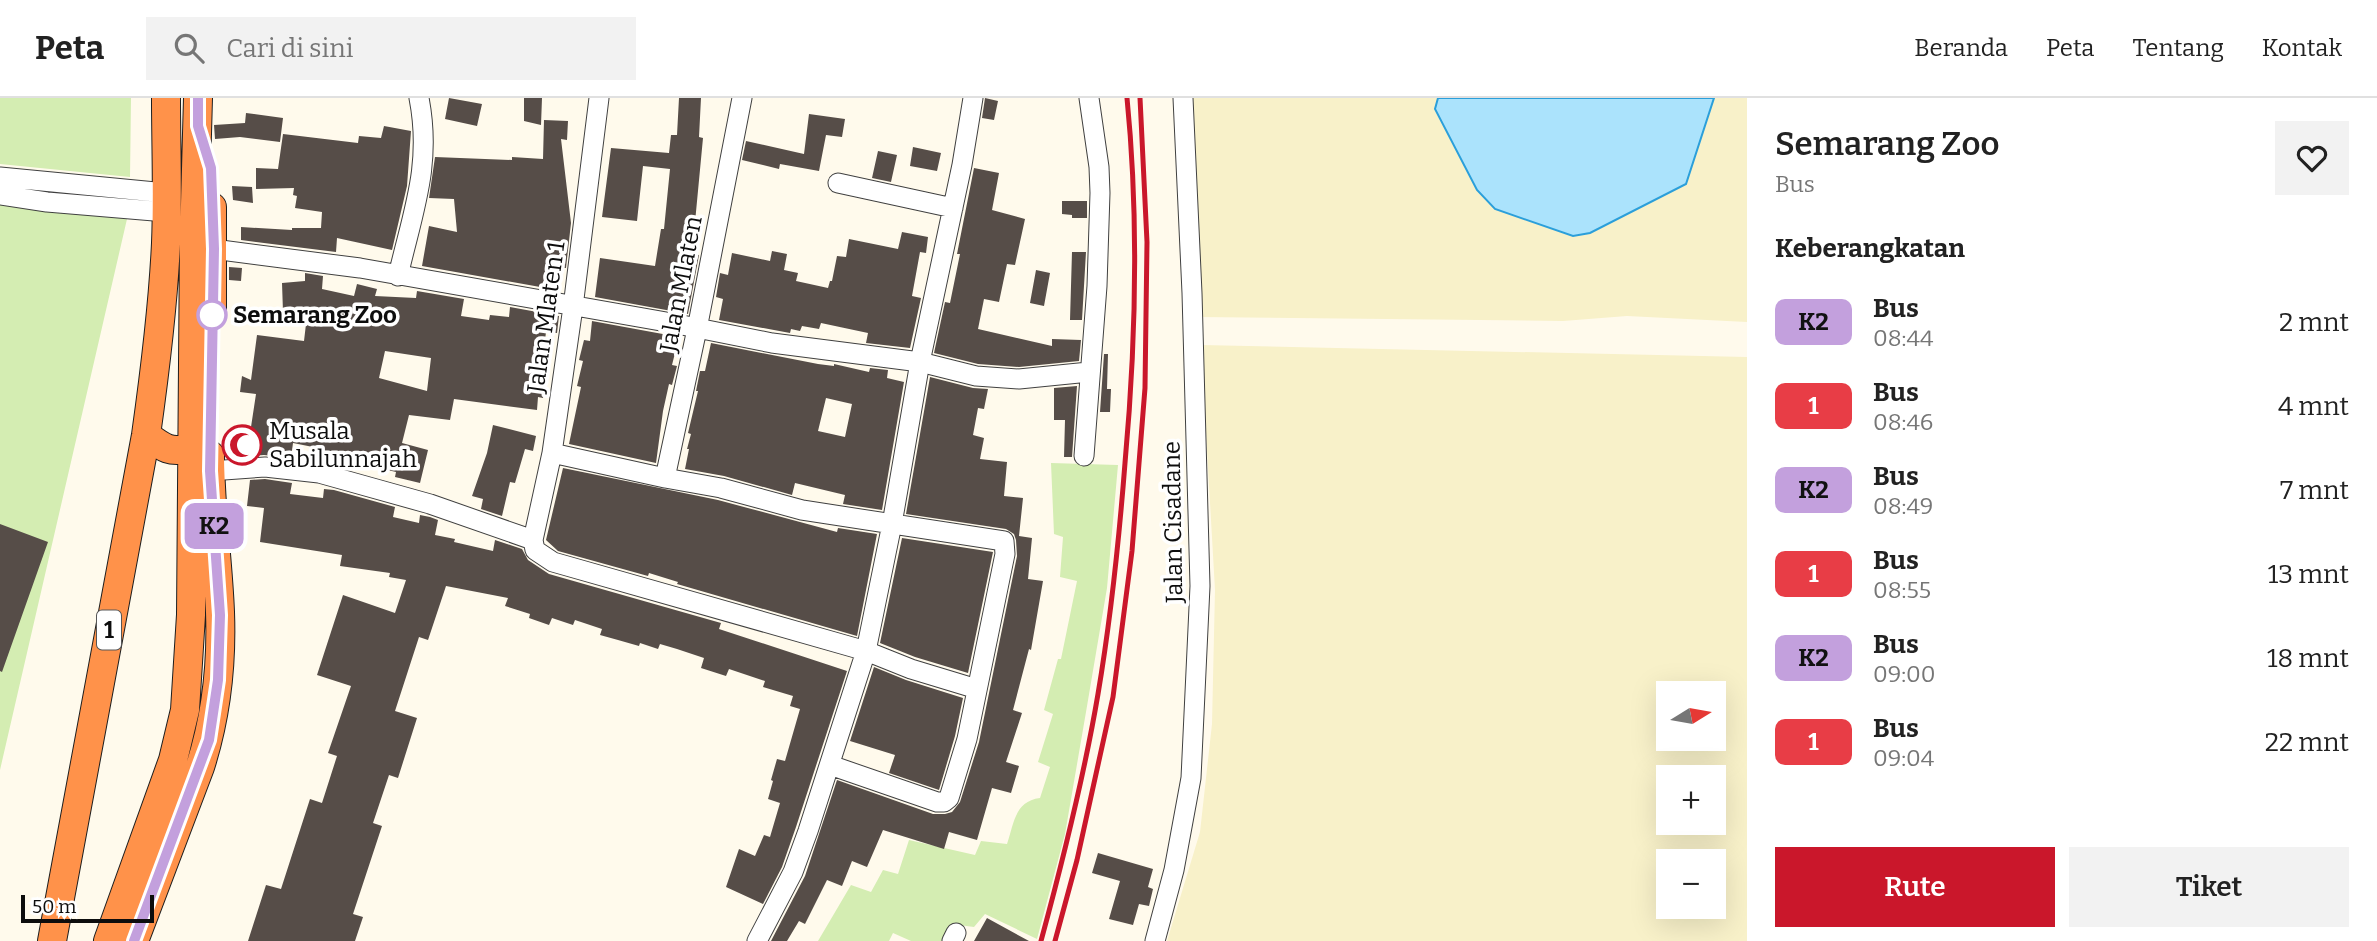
<!DOCTYPE html>
<html lang="id">
<meta charset="utf-8">
<style>
:root{--surface:#fff;--page:#f2f2f2;--text:#222;--muted:#767676;--line:#e0e0e0;--accent:#ca172b}
body{margin:0;font-family:Bitter,serif;background:var(--page);color:var(--text);height:100vh;display:flex;flex-direction:column;font-size:26px;white-space:nowrap}
*{box-sizing:border-box;margin:0}
p{font-size:23px;color:var(--muted)}
.icon{flex:none;width:38px;height:38px;fill:none;stroke:currentColor;stroke-width:2;stroke-linecap:round;stroke-linejoin:round}
.map{position:relative;flex:1;overflow:hidden}
.sheet{display:flex;flex-direction:column;background:var(--surface);width:630px}
.sheet>*{flex:none}
.badge{padding:0 14px;border-radius:10px;font-size:24px;line-height:46px}
.needle{width:46px;rotate:79deg}
.buttons{position:absolute;left:1656px;top:583px;display:grid;gap:14px}
.buttons a{display:grid;place-items:center;width:70px;height:70px;border-radius:0px;background:var(--surface);box-shadow:0 7px 28px #0002;font-size:35px}
.scale{position:absolute;left:21px;bottom:18px;width:133px;box-sizing:border-box;padding-left:7px;border:4px solid #0d0d0d;border-top:0;font-size:19px;line-height:24px;white-space:nowrap;color:#0d0d0d;-webkit-text-stroke:5px #fff;paint-order:stroke}
.map>.badge{position:absolute;translate:-50% -50%;box-shadow:0 0 0 4px #fff}
h2{padding:0 28px;font-size:26px;line-height:63px}
.round{display:grid;place-items:center;flex:none;width:74px;height:74px;border-radius:0px;background:var(--page)}
.overview{display:flex;align-items:center;justify-content:space-between;height:119px;padding:0 28px}
h1{font-size:33px;font-weight:600;line-height:52px}
.action{display:flex;gap:14px;margin-top:auto;padding:14px 28px}
.action a{flex:1;height:80px;border-radius:0px;background:var(--accent);color:#fff;font-size:28px;font-weight:600;line-height:80px;text-align:center}
.action a+a{background:var(--page);color:var(--text)}
ul{padding:0;list-style:none}
li{display:flex;align-items:center;gap:21px;height:84px;padding:0 28px}
li div{flex:1}
li b{display:block;font-size:26px}
li em{font-style:normal}
li .badge{min-width:77px;font-weight:700;text-align:center}
header{display:flex;align-items:center;gap:42px;box-sizing:border-box;height:98px;padding:0 35px;background:var(--surface);border-bottom:2px solid var(--line)}
header strong{font-size:33px}
nav{display:flex;gap:38px;margin-inline-start:auto;font-size:24px}
.search{width:490px;height:63px;background:var(--page);display:flex;align-items:center;gap:18px;box-sizing:border-box;padding:0 24px;border-radius:0px;color:var(--muted);font-size:26px}
main{display:flex;flex:1;min-height:0}
.map>svg:first-child{display:block}
</style>
<header>
<strong>Peta</strong>
<div class="search"><svg class="icon" aria-label="search" viewBox="0 0 24 24"><circle cx="10" cy="10" r="6"/><path d="M15 15l6 6"/></svg>Cari di sini</div>
<nav><a>Beranda</a><a>Peta</a><a>Tentang</a><a>Kontak</a></nav>
</header>
<main>
<div class="map">
<svg width="1747" height="843" viewBox="0 0 1747 843">
<rect width="100%" height="100%" fill="#fffaec"/>
<path fill="#f8f1c9" fill-rule="evenodd" d="M 1187,0 L 1438,0 L 1435,11 L 1477,92 L 1573,138 L 1591,135 L 1686,86 L 1714,0 L 1747,0 L 1747,224 L 1627,218 L 1563,223 L 1197,219 Z
M 1201,247 L 1747,259 L 1747,843 L 1167,843 L 1200,734 L 1212,626 L 1215,492 ZM 1668,595 L 1713,595 L 1713,640 L 1668,640 ZM 1668,679 L 1713,679 L 1713,724 L 1668,724 ZM 1668,763 L 1713,763 L 1713,808 L 1668,808 Z"/>
<path fill="#d4edb2" d="M 0,0 L 131,0 L 130,79 L 0,66 Z
M 0,104 L 127,121 L 0,672 Z
M 1051,365 L 1118,367 L 1107,490 L 1086,614 L 1065,736 L 1037,841 L 985,816 L 974,829 L 951,826 L 945,843 L 911,843 L 893,835 L 889,843 L 818,843 L 851,787 L 871,794 L 883,772 L 898,776 L 909,742 L 975,757 L 981,743 L 1007,746 C 1014,725 1015,703 1040,700 L 1050,669 L 1038,664 L 1053,616 L 1044,612 L 1058,561 L 1061,561 L 1077,483 L 1060,479 L 1063,439 L 1054,436 Z"/>
<path fill="#abe3fc" stroke="#2b9fda" stroke-width="2" d="M 1438,0 L 1714,0 L 1686,86 L 1590,135 L 1573,138 L 1495,111 L 1477,92 L 1435,11 Z"/>
<path fill="#564d48" fill-rule="evenodd" d="M 449,0 L 482,6 L 477,28 L 445,21 Z
M 524,0 L 542,0 L 541,27 L 524,23 Z
M 679,0 L 701,0 L 699,39 L 703,40 L 692,156 L 699,157 L 688,216 L 595,199 L 600,160 L 655,168 L 661,131 L 664,131 L 670,71 L 643,68 L 637,123 L 602,119 L 611,50 L 669,55 L 671,37 L 677,37 Z
M 985,0 L 998,3 L 994,22 L 982,20 Z
M 246,15 L 283,20 L 280,44 L 240,39 L 215,41 L 214,27 L 245,25 Z
M 809,16 L 845,21 L 842,39 L 826,37 L 819,73 L 780,66 L 779,71 L 742,62 L 746,43 L 804,56 Z
M 544,22 L 568,23 L 567,42 L 561,41 L 571,125 L 566,170 L 560,170 L 557,192 L 422,168 L 429,128 L 457,134 L 454,101 L 429,100 L 435,59 L 512,62 L 512,59 L 543,61 Z
M 384,28 L 411,33 L 407,88 L 392,152 L 337,140 L 336,154 L 241,142 L 241,129 L 292,132 L 292,130 L 321,130 L 322,114 L 295,110 L 297,98 L 293,97 L 294,90 L 256,91 L 256,70 L 278,71 L 283,36 L 358,45 L 359,38 L 381,40 Z
M 913,49 L 941,55 L 937,73 L 910,68 Z
M 878,53 L 897,57 L 891,84 L 872,80 Z
M 974,70 L 999,75 L 992,112 L 1025,121 L 1015,167 L 1007,166 L 999,204 L 984,201 L 978,231 L 1052,248 L 1052,241 L 1081,242 L 1079,263 L 1019,269 L 978,266 L 934,255 L 945,204 L 950,205 L 960,156 L 957,156 Z
M 232,88 L 252,89 L 253,105 L 233,102 Z
M 1062,103 L 1087,103 L 1087,120 L 1072,120 L 1072,117 L 1062,116 Z
M 902,134 L 928,139 L 926,155 L 920,154 L 912,198 L 921,200 L 910,250 L 866,245 L 868,235 L 821,225 L 819,231 L 802,228 L 800,233 L 791,231 L 790,235 L 719,222 L 723,201 L 716,199 L 720,175 L 728,177 L 732,155 L 770,163 L 772,153 L 787,156 L 784,172 L 798,175 L 796,183 L 828,190 L 830,183 L 832,183 L 837,158 L 846,159 L 849,141 L 898,151 Z
M 1072,154 L 1086,154 L 1082,222 L 1070,222 Z
M 229,169 L 242,170 L 241,183 L 229,182 Z
M 1036,172 L 1050,175 L 1044,208 L 1030,205 Z
M 305,175 L 323,178 L 322,191 L 354,198 L 357,186 L 377,191 L 375,198 L 416,200 L 417,193 L 464,201 L 461,218 L 489,222 L 490,217 L 509,219 L 510,209 L 559,218 L 557,235 L 546,234 L 540,284 L 545,285 L 543,300 L 538,299 L 537,312 L 454,301 L 450,322 L 409,317 L 402,345 L 428,352 L 420,385 L 395,379 L 396,374 L 341,361 L 340,368 L 321,363 L 323,351 L 293,345 L 291,360 L 264,357 L 233,359 L 234,329 L 251,329 L 256,296 L 240,294 L 242,278 L 251,282 L 257,237 L 304,243 L 308,209 L 283,214 L 282,185 L 305,183 ZM 385,253 L 431,260 L 427,293 L 379,280 Z
M 592,223 L 679,239 L 672,267 L 677,268 L 672,287 L 669,286 L 663,313 L 656,365 L 569,346 L 581,289 L 577,288 L 583,263 L 579,262 L 584,242 L 590,243 Z
M 711,245 L 818,266 L 834,268 L 834,266 L 869,274 L 870,270 L 888,272 L 887,280 L 904,284 L 882,412 L 843,406 L 845,397 L 795,385 L 792,397 L 724,378 L 685,371 L 689,351 L 687,351 L 691,336 L 688,335 L 698,293 L 696,293 L 700,273 L 705,273 ZM 826,300 L 852,306 L 845,339 L 818,333 Z
M 1104,256 L 1108,256 L 1107,291 L 1111,291 L 1110,314 L 1100,314 Z
M 930,279 L 973,290 L 988,291 L 984,311 L 978,310 L 973,337 L 984,340 L 980,361 L 1007,364 L 1004,398 L 1023,400 L 1019,438 L 1032,440 L 1028,481 L 1043,483 L 1031,552 L 1029,551 L 1013,612 L 1022,615 L 1006,664 L 1019,668 L 1011,695 L 992,690 L 977,742 L 949,734 L 944,751 L 883,732 L 867,769 L 852,763 L 842,788 L 827,782 L 805,826 L 799,823 L 787,843 L 771,843 L 805,778 L 837,682 L 933,716 L 945,716 L 952,714 L 960,704 L 979,644 L 1017,458 L 1016,442 L 1014,436 L 1006,431 L 906,416 Z
M 1077,288 L 1072,359 L 1064,359 L 1065,322 L 1054,322 L 1054,290 Z
M 493,327 L 536,338 L 533,353 L 525,351 L 515,385 L 510,384 L 502,418 L 481,411 L 483,401 L 472,398 L 487,355 Z
M 563,370 L 718,402 L 837,434 L 838,430 L 877,436 L 857,538 L 677,486 L 678,484 L 649,475 L 648,478 L 558,453 L 546,442 Z
M 265,381 L 292,385 L 290,396 L 323,400 L 324,391 L 334,392 L 395,409 L 393,419 L 419,425 L 420,417 L 430,419 L 438,422 L 435,437 L 455,441 L 454,444 L 493,453 L 495,442 L 522,451 L 528,462 L 549,476 L 721,525 L 719,531 L 847,573 L 796,729 L 782,769 L 763,806 L 726,789 L 739,751 L 755,758 L 764,737 L 770,739 L 780,705 L 768,701 L 773,683 L 771,682 L 777,661 L 785,663 L 800,611 L 790,608 L 793,598 L 763,589 L 765,583 L 729,571 L 726,578 L 701,570 L 704,560 L 677,551 L 660,546 L 658,551 L 640,545 L 639,548 L 618,542 L 600,537 L 602,531 L 575,522 L 573,527 L 552,520 L 549,527 L 529,520 L 530,516 L 505,508 L 508,500 L 446,488 L 428,542 L 419,539 L 395,613 L 417,620 L 398,680 L 389,677 L 373,725 L 382,728 L 353,816 L 363,819 L 355,843 L 248,843 L 266,787 L 281,791 L 310,701 L 322,705 L 337,658 L 328,655 L 351,588 L 317,577 L 343,497 L 395,515 L 406,482 L 389,479 L 390,475 L 340,468 L 342,457 L 260,444 L 264,410 L 247,408 L 250,382 Z
M 0,426 L 48,444 L 2,574 L 0,573 Z
M 902,440 L 993,454 L 968,575 L 915,559 L 880,545 Z
M 874,569 L 906,582 L 963,600 L 955,638 L 939,692 L 889,675 L 895,657 L 850,643 Z
M 1098,755 L 1153,771 L 1148,789 L 1153,791 L 1149,808 L 1139,806 L 1133,827 L 1109,821 L 1120,783 L 1092,775 Z
M 987,820 L 1029,843 L 974,843 Z"/>
<g fill="none" stroke-linecap="round" stroke-linejoin="round">
<g stroke="#404040" stroke-width="21">
<path id="minor" d="M 599,0 L 573,209 L 552,355 L 533,442 L 535,452 L 553,464 L 866,553 L 911,571 L 977,591
M 0,79 L 166,95
M 838,85 L 953,110
M 0,97 L 47,104 L 166,114
M 213,151 L 360,170 L 672,225 L 772,245 L 920,264 L 976,278 L 1019,281 L 1089,274
M 398,178 C 413,113 432,67 419,0
M 552,355 L 665,380 L 721,390 L 802,412 L 1004,443 L 1005,456 L 967,641 L 949,700 L 944,704 L 937,704 L 830,667
M 1084,358 L 1097,188 L 1100,95 L 1099,69 L 1089,0
M 210,373 L 265,369 L 319,375 L 430,406 L 533,442
M 665,380 L 697,231 L 742,0
M 757,843 L 793,774 L 808,733 L 866,553 L 892,426 L 920,264 L 962,67 L 973,0
M 952,843 L 956,835
M 1155,843 L 1174,772 L 1191,680 L 1200,488 L 1192,195 L 1183,0"/>
</g>
<g stroke="#1e1e1e" stroke-width="30">
<path id="highway" d="M 212,109 L 212,215
M 146,337 C 161,348 169,356 189,350 L 192,345
M 52,843 L 146,337 C 155,273 163,210 166,145 C 168,97 166,48 166,0
M 108,843 L 173,662 L 185,612 L 191,517 L 194,142 L 198,0
M 134,843 L 200,669 C 216,619 222,567 220,514 C 218,462 210,410 210,357"/>
</g>
<use href="#minor" stroke="#fff" stroke-width="19"/>
<use href="#highway" stroke="#ff924a" stroke-width="28"/>
<path stroke="#ca172b" stroke-width="5" d="M 1041,843 C 1063,762 1084,679 1098,596 C 1111,519 1119,442 1125,365 C 1136,244 1139,121 1127,0
M 1055,843 L 1077,762 L 1113,599 L 1132,453 L 1145,290 L 1147,144 L 1140,0"/>
</g>
<g fill="none" stroke-linecap="round" stroke-linejoin="round">
<g stroke="#fff" stroke-width="16">
<path id="line" d="M 134,843 L 209,642 L 218,582 L 220,517 L 210,373 L 214,151 L 211,70 L 198,28 L 198,0"/>
</g>
<use href="#line" stroke="#c3a0dd" stroke-width="10"/>
</g>
<defs>
<g id="mosque-ring" transform="scale(2.0125)"><circle r="9.5" fill="#fff" stroke="#ca172b" stroke-width="1.5"/><path d="M3.5-4.9A6 6 0 1 0 3.5 4.9A5 5 0 1 1 3.5-4.9Z" fill="#ca172b"/></g>
</defs>
<g fill-rule="evenodd">
<use href="#mosque-ring" x="242" y="347"/>
</g>
<circle fill="#fff" stroke="#c3a0dd" stroke-width="3.5" cx="212" cy="217" r="14"/>
<g text-anchor="middle" dominant-baseline="central" stroke-width="7" stroke-linejoin="round" paint-order="stroke">
<rect fill="#fff" stroke="#565656" stroke-width="2" x="97" y="512.5" width="24" height="39" rx="5"/>
<g font-size="23" font-weight="bold" fill="#0d0d0d">
<text x="109" y="532">1</text>
</g>
<g font-size="24" fill="#0d0d0d" stroke="#fff">
<text transform="translate(681 186) rotate(-79)">Jalan Mlaten</text>
<text transform="translate(546 219) rotate(-82)">Jalan Mlaten 1</text>
<text transform="translate(1173 424) rotate(-91)">Jalan Cisadane</text>
</g>
<g font-size="24" font-weight="bold" fill="#0d0d0d" stroke="#fff" text-anchor="start">
<text x="233" y="217">Semarang Zoo</text>
</g>
<g font-size="24" fill="#0d0d0d" stroke="#fff" text-anchor="start">
<text x="269" y="333">Musala<tspan x="269" dy="28">Sabilunnajah</tspan></text>
</g>
</g>
</svg>
<div class="buttons">
<a><svg class="needle" viewBox="-14 -14 28 28"><path d="M0-13l5 13h-10z" fill="#e53935"/><path d="M0 13l5-13h-10z" fill="#767676"/></svg></a>
<a>+</a>
<a>−</a>
</div>
<div class="scale">50 m</div>
<b class="badge" style="left:214px;top:428px;background:#c3a0dd;color:#111">K2</b>
</div>
<section class="sheet">
<div class="overview"><div><h1>Semarang Zoo</h1><p>Bus</p></div><a class="round"><svg class="icon" aria-label="heart" viewBox="0 0 24 24"><path d="M12 20l-8-8c-3-5 5-10 8-4 3-6 11-1 8 4z"/></svg></a></div>
<h2>Keberangkatan</h2>
<ul>
<li><span class="badge" style="background:#c3a0dd;color:#111">K2</span><div><b>Bus</b><p>08:44</p></div><em>2 mnt</em></li>
<li><span class="badge" style="background:#e83d46;color:#fff">1</span><div><b>Bus</b><p>08:46</p></div><em>4 mnt</em></li>
<li><span class="badge" style="background:#c3a0dd;color:#111">K2</span><div><b>Bus</b><p>08:49</p></div><em>7 mnt</em></li>
<li><span class="badge" style="background:#e83d46;color:#fff">1</span><div><b>Bus</b><p>08:55</p></div><em>13 mnt</em></li>
<li><span class="badge" style="background:#c3a0dd;color:#111">K2</span><div><b>Bus</b><p>09:00</p></div><em>18 mnt</em></li>
<li><span class="badge" style="background:#e83d46;color:#fff">1</span><div><b>Bus</b><p>09:04</p></div><em>22 mnt</em></li>
</ul>
<div class="action"><a>Rute</a><a>Tiket</a></div>
</section>
</main>
